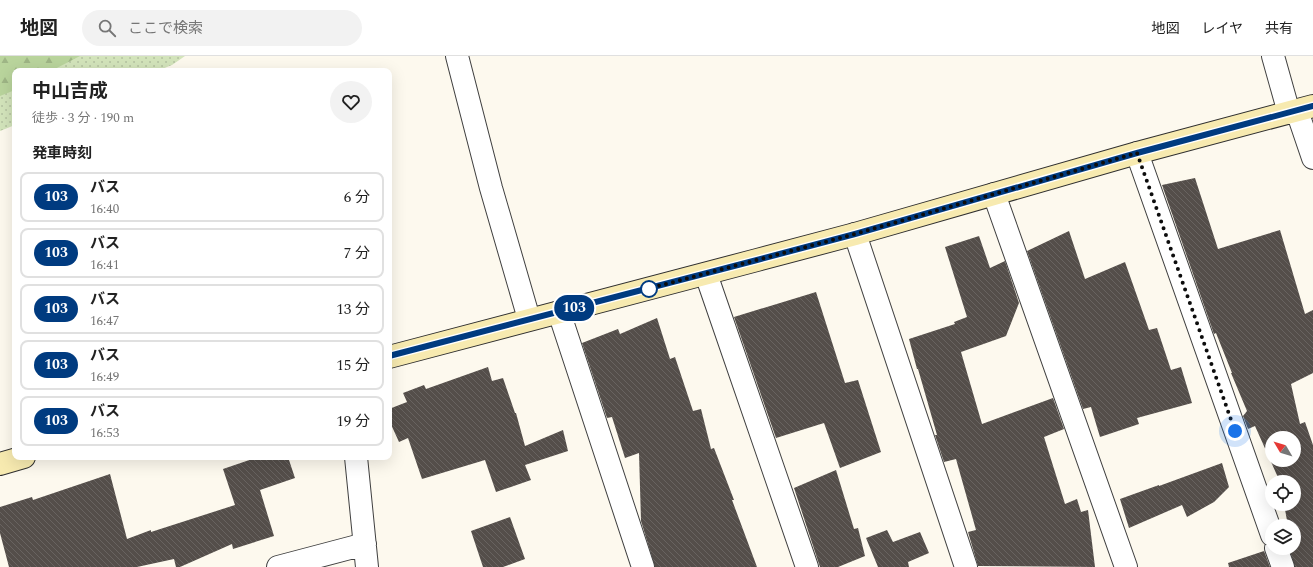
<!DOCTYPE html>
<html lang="ja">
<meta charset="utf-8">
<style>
:root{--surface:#fff;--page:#f2f2f2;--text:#222;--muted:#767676;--line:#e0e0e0}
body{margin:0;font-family:Spectral,"Noto Sans JP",serif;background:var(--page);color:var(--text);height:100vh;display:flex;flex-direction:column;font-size:15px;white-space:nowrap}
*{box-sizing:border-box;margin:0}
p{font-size:13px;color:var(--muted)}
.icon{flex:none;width:22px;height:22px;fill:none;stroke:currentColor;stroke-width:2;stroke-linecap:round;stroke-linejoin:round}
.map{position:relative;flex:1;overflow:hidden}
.side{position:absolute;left:12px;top:12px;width:380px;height:392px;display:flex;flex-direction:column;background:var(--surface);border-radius:8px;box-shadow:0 4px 16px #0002}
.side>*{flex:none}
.badge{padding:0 8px;border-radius:13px;font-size:14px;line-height:26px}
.needle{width:26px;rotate:308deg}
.controls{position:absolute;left:1265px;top:375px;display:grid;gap:8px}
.controls a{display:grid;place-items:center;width:36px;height:36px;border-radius:50%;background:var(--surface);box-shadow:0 4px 16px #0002;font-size:20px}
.you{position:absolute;width:20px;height:20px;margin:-10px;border:3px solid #fff;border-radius:50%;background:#1a73e8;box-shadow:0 0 0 6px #1a73e833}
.map>.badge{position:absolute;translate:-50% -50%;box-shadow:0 0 0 2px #fff}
h2{padding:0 20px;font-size:15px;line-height:36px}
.round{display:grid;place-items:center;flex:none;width:42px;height:42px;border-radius:21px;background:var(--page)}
.overview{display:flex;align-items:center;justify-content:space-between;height:68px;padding:0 20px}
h1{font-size:19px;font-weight:700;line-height:30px}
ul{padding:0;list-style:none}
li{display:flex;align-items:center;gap:12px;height:50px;margin:0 8px 6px;padding:0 12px;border:2px solid var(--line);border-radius:8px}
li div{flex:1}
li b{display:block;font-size:15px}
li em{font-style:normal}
li .badge{min-width:44px;font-weight:700;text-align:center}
header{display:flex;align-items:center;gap:24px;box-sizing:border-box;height:56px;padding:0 20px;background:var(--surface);border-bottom:1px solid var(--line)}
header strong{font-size:19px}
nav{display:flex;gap:22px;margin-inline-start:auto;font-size:14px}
.search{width:280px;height:36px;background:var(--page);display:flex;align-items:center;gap:10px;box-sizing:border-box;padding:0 14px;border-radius:22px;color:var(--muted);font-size:15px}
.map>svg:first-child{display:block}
</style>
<header>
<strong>地図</strong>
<div class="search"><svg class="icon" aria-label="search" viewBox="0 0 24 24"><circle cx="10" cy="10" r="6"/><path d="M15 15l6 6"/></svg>ここで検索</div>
<nav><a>地図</a><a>レイヤ</a><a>共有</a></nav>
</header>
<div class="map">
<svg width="1313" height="511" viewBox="0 0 1313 511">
<defs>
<pattern id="grass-dots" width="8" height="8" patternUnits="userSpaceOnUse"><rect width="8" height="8" fill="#d3e4bb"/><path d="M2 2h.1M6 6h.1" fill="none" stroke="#b4c2a0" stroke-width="1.8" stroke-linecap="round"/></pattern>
<pattern id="forest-firs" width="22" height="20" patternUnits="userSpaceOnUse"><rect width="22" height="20" fill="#b9d49c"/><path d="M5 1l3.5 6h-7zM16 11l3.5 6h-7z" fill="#9eb585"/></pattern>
<pattern id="building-back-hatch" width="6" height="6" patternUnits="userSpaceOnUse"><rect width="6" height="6" fill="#544e4a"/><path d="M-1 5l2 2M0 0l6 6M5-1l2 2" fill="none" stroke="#686360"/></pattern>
</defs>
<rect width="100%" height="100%" fill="#fdf9ee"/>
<path fill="url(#grass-dots)" d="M 0,0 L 185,0 L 172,9 L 157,15 L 15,15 L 15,69 L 0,75 Z"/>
<path fill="url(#forest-firs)" d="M 0,0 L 80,0 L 51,15 L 15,15 L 15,34 L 0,40 Z"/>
<path fill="url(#building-back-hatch)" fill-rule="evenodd" d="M 1195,122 L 1218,193 L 1280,174 L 1305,258 L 1313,254 L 1313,317 L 1291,328 L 1300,368 L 1305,366 L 1313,389 L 1313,511 L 1295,511 L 1289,492 L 1294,492 L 1294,470 L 1288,470 L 1284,448 L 1294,448 L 1294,426 L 1280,426 L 1255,370 L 1248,373 L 1243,360 L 1247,355 L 1231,317 L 1232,317 L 1216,277 L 1214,278 L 1162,129 ZM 1272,382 L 1294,382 L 1294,404 L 1272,404 Z
M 1069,175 L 1085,223 L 1125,206 L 1149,274 L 1157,272 L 1171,314 L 1181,311 L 1192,347 L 1137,362 L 1139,368 L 1100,381 L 1091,351 L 1083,353 L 1027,195 Z
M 979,180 L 990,212 L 1005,205 L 1019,247 L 1006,280 L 961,296 L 982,368 L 1053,342 L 1064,373 L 1044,381 L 1065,448 L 1077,443 L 1081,456 L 1088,454 L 1095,511 L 978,510 L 968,476 L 976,474 L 956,403 L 944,406 L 935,379 L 937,379 L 918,313 L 917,313 L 909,283 L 955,268 L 954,266 L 967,261 L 945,191 Z
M 816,236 L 845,327 L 858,324 L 881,396 L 840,412 L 824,367 L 776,382 L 734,261 Z
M 657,262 L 670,303 L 675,301 L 693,355 L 701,353 L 711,393 L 714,392 L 734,444 L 732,444 L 757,511 L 655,511 L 641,465 L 639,397 L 625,402 L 612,361 L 607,362 L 582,287 L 618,273 L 620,278 Z
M 488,311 L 492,325 L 503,322 L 515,357 L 516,357 L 525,390 L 563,374 L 568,395 L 525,409 L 531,424 L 496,436 L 485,404 L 422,423 L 408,382 L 399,386 L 389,364 L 389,353 L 407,346 L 403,337 L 424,329 L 426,333 Z
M 258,401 L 288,401 L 295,422 L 260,434 L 274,480 L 233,493 L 232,488 L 180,511 L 176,511 L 174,503 L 137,511 L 9,511 L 0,477 L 0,451 L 32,441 L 33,444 L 110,418 L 127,483 L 151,474 L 151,476 L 235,449 L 223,413 Z
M 1222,407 L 1229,431 L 1214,446 L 1187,461 L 1182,449 L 1129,472 L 1120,443 L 1159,429 L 1159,430 Z
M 836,414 L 854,473 L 858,472 L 865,500 L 838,511 L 820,511 L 794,432 Z
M 510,461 L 525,503 L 503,511 L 483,511 L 471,475 Z
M 887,474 L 893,486 L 920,476 L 929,497 L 908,506 L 909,511 L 878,511 L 866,482 Z
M 1264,495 L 1270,511 L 1229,511 L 1228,507 Z"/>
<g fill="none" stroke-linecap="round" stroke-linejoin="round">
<g stroke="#404040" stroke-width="24">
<path id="street" d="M 457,0 L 491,132 L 529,263
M 1273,0 L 1289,57
M 1297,55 L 1313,102
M 1137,97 L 1272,479
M 994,138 L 1126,511
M 855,178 L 966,511
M 706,218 L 807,511
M 559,256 L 643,511
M 356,401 L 367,511
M 1276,492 L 1283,511
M 278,511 L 365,488"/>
</g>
<g stroke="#2f2f2f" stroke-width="24">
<path id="secondary" d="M 389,301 L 757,204 L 855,178 L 1137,97 L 1313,50
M 0,408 L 24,401"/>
</g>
<use href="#street" stroke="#fff" stroke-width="22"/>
<use href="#secondary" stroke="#f7eab0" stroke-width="22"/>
</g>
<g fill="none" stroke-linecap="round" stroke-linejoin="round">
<g stroke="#fff" stroke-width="9">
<path id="line" d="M 389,300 L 757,204 L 855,178 L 1137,97 L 1313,50"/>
</g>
<use href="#line" stroke="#003b80" stroke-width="6"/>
<path stroke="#0d0d0d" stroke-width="4" stroke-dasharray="0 7.2" d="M 649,233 L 647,233 L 855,178 L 1137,97 L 1235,375"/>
</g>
<circle fill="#fff" stroke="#003b80" stroke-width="2" cx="649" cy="233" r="8"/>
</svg>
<div class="controls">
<a><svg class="needle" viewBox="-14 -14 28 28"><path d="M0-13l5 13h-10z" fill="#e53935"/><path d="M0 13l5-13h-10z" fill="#767676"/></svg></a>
<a><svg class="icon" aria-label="locate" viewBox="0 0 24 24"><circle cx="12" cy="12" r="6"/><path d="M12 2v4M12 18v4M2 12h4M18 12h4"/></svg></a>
<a><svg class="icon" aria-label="layers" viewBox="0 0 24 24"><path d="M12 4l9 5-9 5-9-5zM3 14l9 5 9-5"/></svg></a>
</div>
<div class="you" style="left:1235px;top:375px"></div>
<b class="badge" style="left:574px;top:252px;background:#003b80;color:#fff">103</b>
<section class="side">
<div class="overview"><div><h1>中山吉成</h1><p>徒歩 · 3 分 · 190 m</p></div><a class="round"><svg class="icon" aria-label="heart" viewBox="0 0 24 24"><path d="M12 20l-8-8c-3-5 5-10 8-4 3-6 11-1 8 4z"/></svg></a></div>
<h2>発車時刻</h2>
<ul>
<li><span class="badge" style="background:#003b80;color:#fff">103</span><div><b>バス</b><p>16:40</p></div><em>6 分</em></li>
<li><span class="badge" style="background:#003b80;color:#fff">103</span><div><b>バス</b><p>16:41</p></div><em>7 分</em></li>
<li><span class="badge" style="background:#003b80;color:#fff">103</span><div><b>バス</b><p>16:47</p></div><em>13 分</em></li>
<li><span class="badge" style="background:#003b80;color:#fff">103</span><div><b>バス</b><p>16:49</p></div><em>15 分</em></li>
<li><span class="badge" style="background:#003b80;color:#fff">103</span><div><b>バス</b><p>16:53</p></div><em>19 分</em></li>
</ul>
</section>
</div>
